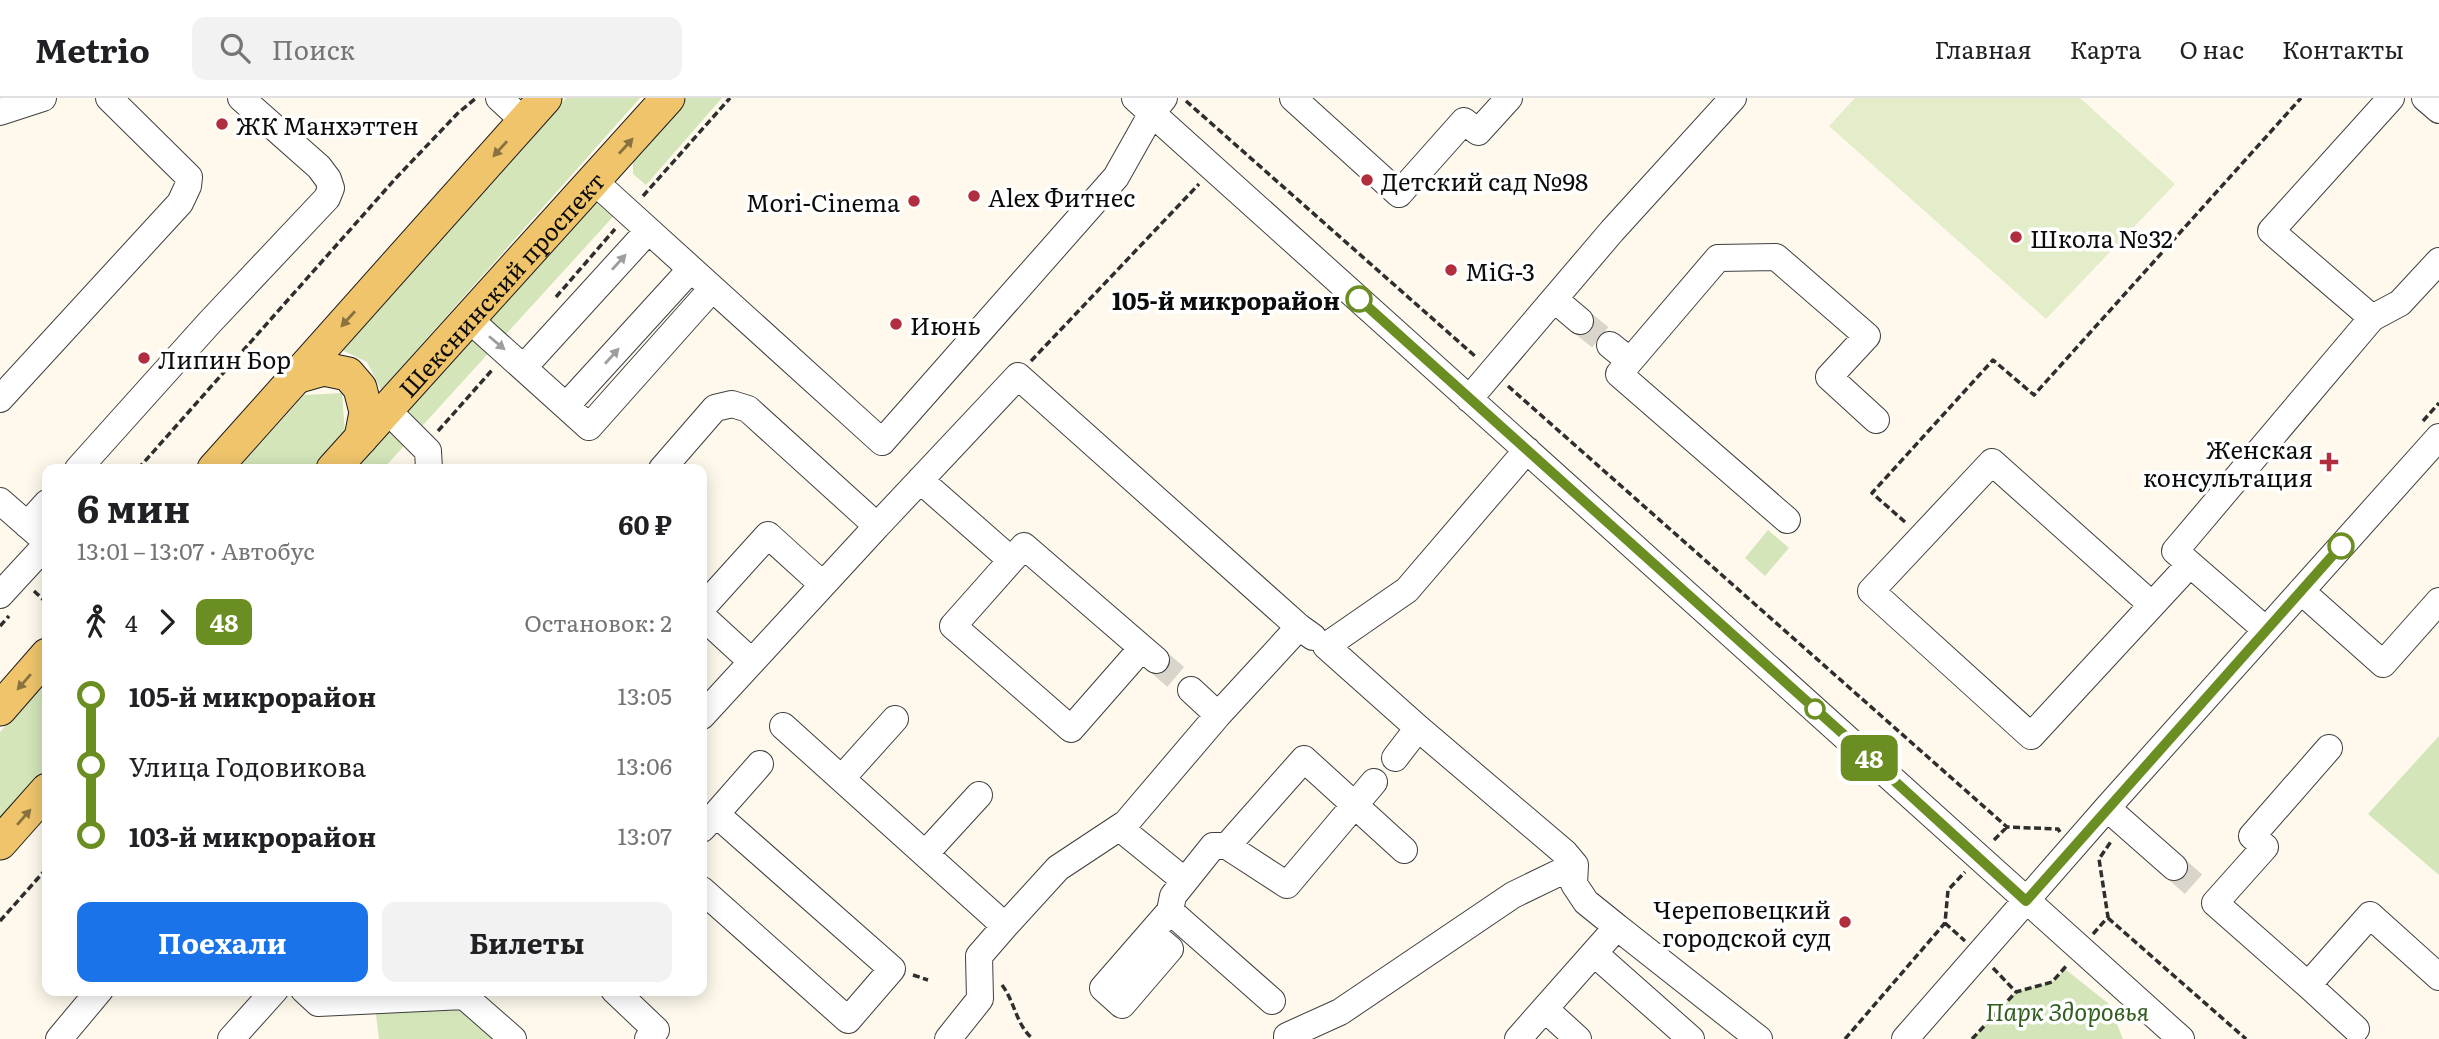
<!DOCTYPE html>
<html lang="ru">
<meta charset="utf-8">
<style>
:root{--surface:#fff;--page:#f2f2f2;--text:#202124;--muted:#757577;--line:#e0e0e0;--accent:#1a73e8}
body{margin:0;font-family:Literata,serif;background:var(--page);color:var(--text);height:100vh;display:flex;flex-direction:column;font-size:26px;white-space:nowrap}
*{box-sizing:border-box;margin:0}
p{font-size:23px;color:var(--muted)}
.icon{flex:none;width:38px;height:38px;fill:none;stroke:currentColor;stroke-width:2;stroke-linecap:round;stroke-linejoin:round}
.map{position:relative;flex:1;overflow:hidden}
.sheet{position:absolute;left:42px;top:366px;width:665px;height:532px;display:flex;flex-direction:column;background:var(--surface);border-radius:14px;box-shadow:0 4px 18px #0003}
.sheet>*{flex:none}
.badge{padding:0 14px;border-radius:10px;font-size:24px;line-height:46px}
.map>.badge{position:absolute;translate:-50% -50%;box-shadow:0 0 0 4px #fff}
.legs{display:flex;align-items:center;gap:10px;height:77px;padding:0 35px;font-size:23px}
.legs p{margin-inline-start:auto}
.summary{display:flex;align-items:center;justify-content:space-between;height:119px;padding:0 35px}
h1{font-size:38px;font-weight:700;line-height:52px}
.cta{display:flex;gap:14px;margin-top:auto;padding:14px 35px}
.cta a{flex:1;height:80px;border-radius:14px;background:var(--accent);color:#fff;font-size:28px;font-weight:700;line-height:80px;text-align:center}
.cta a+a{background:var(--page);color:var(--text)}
ul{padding:0 35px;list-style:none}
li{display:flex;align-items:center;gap:24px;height:70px;font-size:26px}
li i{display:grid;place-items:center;width:10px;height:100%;margin:0 9px;background:currentColor}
li i::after{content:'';width:18px;height:18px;margin:-9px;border:5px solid;border-radius:50%;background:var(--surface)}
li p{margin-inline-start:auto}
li:first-child i{background:linear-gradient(#0000 50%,currentColor 0)}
li:last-child i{background:linear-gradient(currentColor 50%,#0000 0)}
header{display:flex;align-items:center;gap:42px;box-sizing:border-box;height:98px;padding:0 35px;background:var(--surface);border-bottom:2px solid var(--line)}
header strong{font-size:33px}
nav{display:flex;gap:38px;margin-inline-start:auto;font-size:24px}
.search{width:490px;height:63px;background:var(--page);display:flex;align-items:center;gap:18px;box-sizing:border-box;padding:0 24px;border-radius:14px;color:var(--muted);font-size:26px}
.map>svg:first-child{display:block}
</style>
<header>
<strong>Metrio</strong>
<div class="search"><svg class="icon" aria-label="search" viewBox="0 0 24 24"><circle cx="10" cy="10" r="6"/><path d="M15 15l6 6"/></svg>Поиск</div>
<nav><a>Главная</a><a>Карта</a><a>О нас</a><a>Контакты</a></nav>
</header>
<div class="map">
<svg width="2439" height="941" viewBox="0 0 2439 941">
<rect width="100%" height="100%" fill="#fef9ec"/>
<path fill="#d3e5b9" d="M 566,0 L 640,0 L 381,292 L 367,264 L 342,252 Z
M 687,0 L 722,0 L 646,87 L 633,76 L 633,61 Z
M 597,90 L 620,111 L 499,244 L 475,223 Z
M 471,228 L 495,248 L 383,371 L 341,371 Z
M 342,295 L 345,336 L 314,371 L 238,371 L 304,297 Z
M 1768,432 L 1789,450 L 1765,478 L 1745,460 Z
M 47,582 L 47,672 L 0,725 L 0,634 Z
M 2439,638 L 2439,777 L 2368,716 Z
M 2065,871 L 2109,906 L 2123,941 L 1972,941 L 2016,894 L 2052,884 Z
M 463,904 L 505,941 L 379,941 L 375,908 Z"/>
<path fill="#e4edca" d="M 1855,0 L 2080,0 L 2175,86 L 2046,221 L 1829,28 Z"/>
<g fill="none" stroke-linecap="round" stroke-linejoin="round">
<path stroke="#dad5ca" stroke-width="26" stroke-dasharray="26 13" stroke-linecap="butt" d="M 1580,223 L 1610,247
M 1156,562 L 1191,592
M 2174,769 L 2200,792"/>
<g stroke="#3f3f3f" stroke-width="28">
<path id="minor" d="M 499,0 L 524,23
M 1135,0 L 2181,941
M 1293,0 L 1399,96 L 1464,23 L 1478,34 L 1509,0
M 2425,0 L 2439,12
M 0,14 L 43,0
M 594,83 L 882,344 L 1116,79 L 1152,15 L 1164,0
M 1554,201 L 1580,223
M 2372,220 L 2400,205 L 2439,163
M 469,221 L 589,329 L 703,201
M 1610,247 L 1630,263 L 1718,160 L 1776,159 L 1867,238 L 1829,279 L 1876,322
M 1630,263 L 1619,276 L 1787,422
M 524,269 L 648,133
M 0,301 L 180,105 L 188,88 L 189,79 L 109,0
M 1469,301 L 1612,133 L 1733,0
M 566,308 L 691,171
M 387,312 L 428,353 L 429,371
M 78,371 L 210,224 L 327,100 L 331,90 L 328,81 L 319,69 L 241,0
M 662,371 L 715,310 L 732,306 L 748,311 L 877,428 L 702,618
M 920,382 L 1011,462
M 0,403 L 47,444
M 27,427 L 47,405
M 877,428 L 1018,278 L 1299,529
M 2301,493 L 2383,566 L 2439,503
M 0,497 L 47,446
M 2152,507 L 1992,364 L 1871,493 L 2031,638 L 2190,466
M 702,510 L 768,437 L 822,486
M 702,518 L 751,563
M 2266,532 L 2175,453 L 2372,220 L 2271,133 L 2391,0
M 1142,550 L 1071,631 L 953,528 L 1024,448 L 1156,562
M 1191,592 L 1218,617
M 783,628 L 1005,828 L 1058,770 L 1126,725
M 2329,650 L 2252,738 L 2265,749 L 2215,805 L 2308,887 L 2370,817 L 2439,879
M 1395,660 L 1418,630
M 842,680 L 895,621
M 2107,710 L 2174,769
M 716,716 L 760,666
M 702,731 L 716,716 L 892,871 L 848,922 L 702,792
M 1227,748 L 1287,787 L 1374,684
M 925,756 L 979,697
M 1185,783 L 1121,731 L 1218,617 L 1299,529 L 1313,539
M 1170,813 L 1272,903
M 1617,829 L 1759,941
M 1151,835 L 1170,851 L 1122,907 L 1103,890 L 1170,813 L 1173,798 L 1213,748 L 1227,748 L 1304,661 L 1404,752
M 1595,856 L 1691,941
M 2308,887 L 2356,931
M 304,892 L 318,905 L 464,898 L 513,941
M 614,892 L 656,932 L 648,941
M 1545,911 L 1578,941
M 59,941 L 100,892
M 231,941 L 275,892
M 948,941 L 980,901 L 979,858 L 1005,828
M 1287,941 L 1287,938 L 1340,914 L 1513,797 L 1575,767 L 1565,755 L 1418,630 L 1326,548 L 1407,492 L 1527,352
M 1518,941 L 1617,829 L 1586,804 L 1574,786 L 1575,767
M 1905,941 L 2107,710 L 2439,339"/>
</g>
<g stroke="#1d1d1d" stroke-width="35">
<g id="major">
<path d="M 296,279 L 324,271 L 348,276 L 360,290 L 366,314 L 361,340"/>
<path d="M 214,371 L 545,0"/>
<path id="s1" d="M 333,371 L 668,0"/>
<path d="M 0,611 L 47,557"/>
<path d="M 0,745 L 47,692"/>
</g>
</g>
<path stroke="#2e2e2e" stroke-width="3.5" stroke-dasharray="7 3.5" stroke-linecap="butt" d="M 1186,3 L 1476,259
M 643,98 L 730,0
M 556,199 L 615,131
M 1031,263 L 1199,86
M 1508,288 L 2007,729 L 2058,731 L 2060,734
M 2423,323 L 2439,305
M 438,333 L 493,271
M 138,371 L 396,80 L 458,15 L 476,0
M 1905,424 L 1872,395 L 1993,262 L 2034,297 L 2301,0
M 34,493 L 47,505
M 0,528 L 9,518
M 1994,742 L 2007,729
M 2108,820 L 2246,941
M 0,823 L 47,770
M 1945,825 L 1965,843
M 2093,836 L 2108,819 L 2099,761 L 2112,742
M 1993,870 L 2016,894
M 913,877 L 928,882
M 1002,887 C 1015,904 1016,927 1033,941
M 1845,941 L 1945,825 L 1948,792 L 1965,774
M 1972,941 L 2016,894 L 2052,884 L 2068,866"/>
<use href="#minor" stroke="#fff" stroke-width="26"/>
<use href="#major" stroke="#efc46b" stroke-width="33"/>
</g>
<defs><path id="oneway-solid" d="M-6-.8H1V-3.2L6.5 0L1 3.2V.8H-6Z" transform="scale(1.75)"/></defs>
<g fill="#897140">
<use href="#oneway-solid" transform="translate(626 48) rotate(-48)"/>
<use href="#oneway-solid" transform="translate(500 51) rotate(132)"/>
<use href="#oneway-solid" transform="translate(348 221) rotate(132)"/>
<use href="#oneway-solid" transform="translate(24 584) rotate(131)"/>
<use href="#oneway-solid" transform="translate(24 719) rotate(-49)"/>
</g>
<g fill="#9e9e9e">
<use href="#oneway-solid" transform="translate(619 164) rotate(-48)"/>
<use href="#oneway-solid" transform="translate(497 245) rotate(40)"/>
<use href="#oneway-solid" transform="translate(612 258) rotate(-48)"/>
</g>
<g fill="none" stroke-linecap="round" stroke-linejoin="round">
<g stroke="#fff" stroke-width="16">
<path id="line-1" d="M 1359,201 L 1842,635 L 2026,803 L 2341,448"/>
</g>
<use href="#line-1" stroke="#6b8e23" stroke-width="10"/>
</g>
<g fill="#b12e3f" stroke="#fff" stroke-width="2.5">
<circle cx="222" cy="26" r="7"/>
<circle cx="1367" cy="82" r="7"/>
<circle cx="974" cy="98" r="7"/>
<circle cx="914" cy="103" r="7"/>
<circle cx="2016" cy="139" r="7"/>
<circle cx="1451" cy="172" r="7"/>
<circle cx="896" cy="226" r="7"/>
<circle cx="144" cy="260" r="7"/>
<path d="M2325.5 353.5h7v7h7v7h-7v7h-7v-7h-7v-7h7z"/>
<circle cx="1845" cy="824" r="7"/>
</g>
<g fill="#fff" stroke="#6b8e23" stroke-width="3.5">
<circle cx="1359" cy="201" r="12"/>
<circle cx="2341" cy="448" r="12"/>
<circle cx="1815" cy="611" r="9"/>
</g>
<g text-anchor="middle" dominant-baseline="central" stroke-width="7" stroke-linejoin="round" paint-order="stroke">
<g font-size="24" fill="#0c0c0c" stroke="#fff" text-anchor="start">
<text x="236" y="26">ЖК Манхэттен</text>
<text x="1381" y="82">Детский сад №98</text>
<text x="988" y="98">Alex Фитнес</text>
<text x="900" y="103" text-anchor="end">Mori-Cinema</text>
<text x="2030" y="139">Школа №32</text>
<text x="1465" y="172">MiG-3</text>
<text x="910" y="226">Июнь</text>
<text x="158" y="260">Липин Бор</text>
<text x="2313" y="350" text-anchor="end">Женская<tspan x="2313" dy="28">консультация</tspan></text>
<text x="1831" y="810" text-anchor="end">Череповецкий<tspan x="1831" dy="28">городской суд</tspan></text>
</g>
<g font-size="24" fill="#0c0c0c" stroke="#fff">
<text stroke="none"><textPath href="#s1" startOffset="250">Шекснинский проспект</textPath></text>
</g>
<g font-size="24" font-weight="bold" fill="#0c0c0c" stroke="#fff" text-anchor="end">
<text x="1340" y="201">105-й микрорайон</text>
</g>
<g font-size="24" font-style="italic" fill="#335e21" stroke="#fff">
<text x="2067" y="912">Парк Здоровья</text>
</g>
</g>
</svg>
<b class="badge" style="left:1869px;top:660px;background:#6b8e23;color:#fff">48</b>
<section class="sheet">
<div class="summary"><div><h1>6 мин</h1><p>13:01 – 13:07 · Автобус</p></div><b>60 ₽</b></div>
<div class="legs"><svg class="icon" aria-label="walk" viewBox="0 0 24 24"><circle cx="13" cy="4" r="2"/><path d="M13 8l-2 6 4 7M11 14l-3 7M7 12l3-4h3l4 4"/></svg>4<svg class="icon" aria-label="forward" viewBox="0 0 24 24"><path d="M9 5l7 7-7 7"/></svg><b class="badge" style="background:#6b8e23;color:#fff">48</b><p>Остановок: 2</p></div>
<ul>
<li><i style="color:#6b8e23"></i><b>105-й микрорайон</b><p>13:05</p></li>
<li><i style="color:#6b8e23"></i><span>Улица Годовикова</span><p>13:06</p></li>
<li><i style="color:#6b8e23"></i><b>103-й микрорайон</b><p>13:07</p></li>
</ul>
<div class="cta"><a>Поехали</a><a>Билеты</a></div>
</section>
</div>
